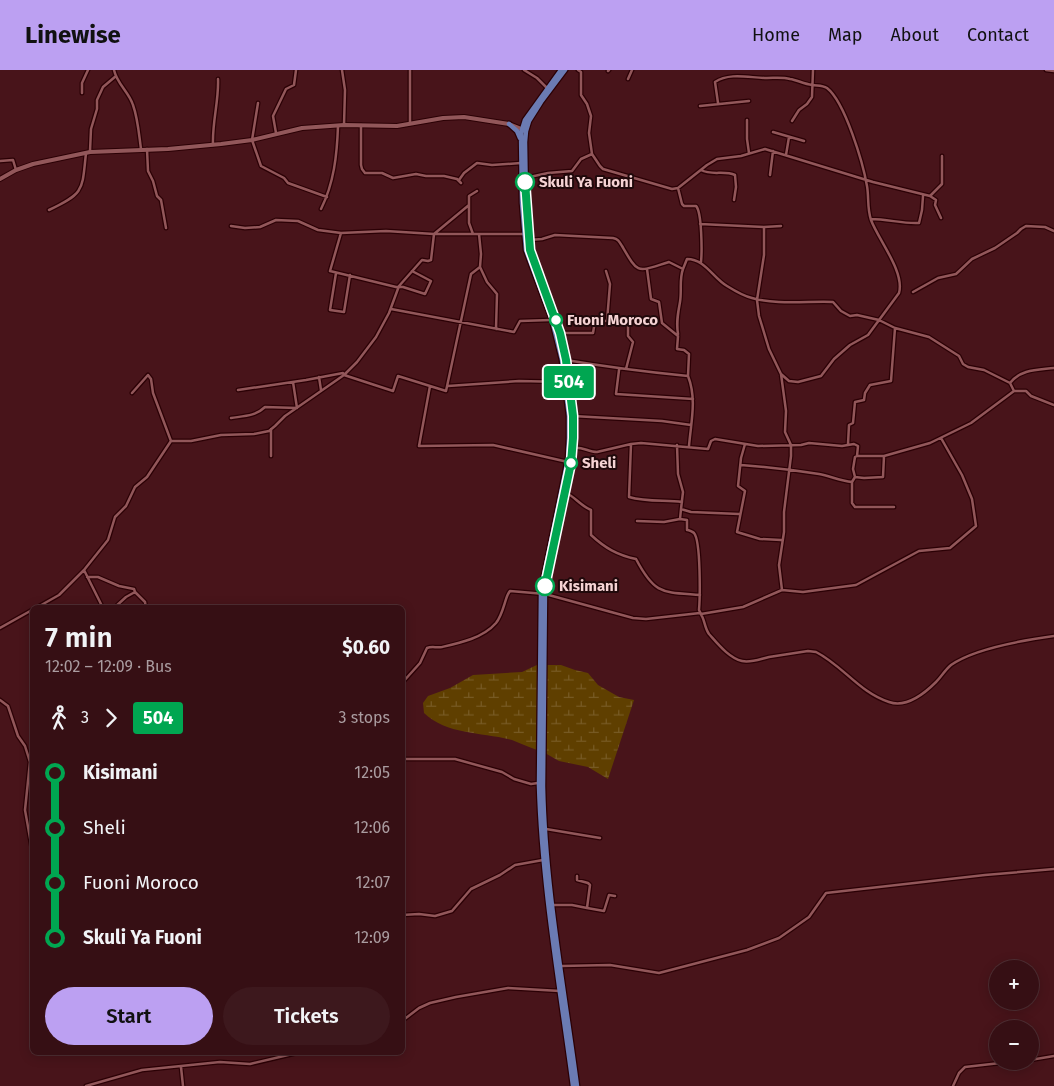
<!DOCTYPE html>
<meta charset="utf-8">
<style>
:root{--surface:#360f14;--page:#3d181d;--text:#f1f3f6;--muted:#aa9ca0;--line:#502f34;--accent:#bca0f2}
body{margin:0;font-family:"Fira Sans",sans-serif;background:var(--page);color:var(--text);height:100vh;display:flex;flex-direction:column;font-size:19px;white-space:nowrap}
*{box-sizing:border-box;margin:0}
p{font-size:16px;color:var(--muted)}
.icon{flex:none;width:28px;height:28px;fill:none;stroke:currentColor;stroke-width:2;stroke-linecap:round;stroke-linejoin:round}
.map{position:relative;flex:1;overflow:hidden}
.panel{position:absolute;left:30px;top:535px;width:375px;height:450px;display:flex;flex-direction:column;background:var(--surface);border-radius:8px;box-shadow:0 2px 12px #0003,0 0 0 1px var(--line)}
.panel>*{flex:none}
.badge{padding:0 10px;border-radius:4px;font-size:18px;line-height:32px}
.tools{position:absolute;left:989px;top:890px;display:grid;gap:10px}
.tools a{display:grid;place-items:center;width:50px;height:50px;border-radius:50%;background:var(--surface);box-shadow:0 2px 12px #0003,0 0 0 1px var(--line);font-size:25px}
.map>.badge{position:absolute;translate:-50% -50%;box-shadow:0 0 0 2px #fff}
.legs{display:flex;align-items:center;gap:8px;height:55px;padding:0 15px;font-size:16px}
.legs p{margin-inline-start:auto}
.summary{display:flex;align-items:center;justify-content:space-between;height:85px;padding:0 15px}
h1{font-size:28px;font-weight:600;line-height:38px}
.button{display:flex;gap:10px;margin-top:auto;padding:10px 15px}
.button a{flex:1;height:58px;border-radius:30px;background:var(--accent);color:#111;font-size:20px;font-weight:600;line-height:58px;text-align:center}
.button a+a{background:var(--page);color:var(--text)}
ul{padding:0 15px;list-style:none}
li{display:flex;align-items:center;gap:18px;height:55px;font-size:19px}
li i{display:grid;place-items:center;width:8px;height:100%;margin:0 6px;background:currentColor}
li i::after{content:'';width:12px;height:12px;margin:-6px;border:4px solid;border-radius:50%;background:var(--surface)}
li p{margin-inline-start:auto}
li:first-child i{background:linear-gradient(#0000 50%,currentColor 0)}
li:last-child i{background:linear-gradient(currentColor 50%,#0000 0)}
header{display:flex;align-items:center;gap:30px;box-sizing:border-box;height:70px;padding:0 25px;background:var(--accent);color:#111}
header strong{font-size:24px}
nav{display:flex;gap:28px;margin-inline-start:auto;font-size:18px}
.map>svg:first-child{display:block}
</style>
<header>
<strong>Linewise</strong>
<nav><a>Home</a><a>Map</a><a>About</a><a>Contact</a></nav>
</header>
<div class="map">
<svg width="1054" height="1016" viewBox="0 0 1054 1016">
<defs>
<pattern id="wetland-marsh" width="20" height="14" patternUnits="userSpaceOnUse" patternTransform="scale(1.25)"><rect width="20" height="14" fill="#5f3f00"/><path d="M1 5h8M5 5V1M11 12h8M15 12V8" fill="none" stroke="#775a24"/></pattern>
</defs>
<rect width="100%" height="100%" fill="#48141a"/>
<path fill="url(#wetland-marsh)" d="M 539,594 L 537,680 C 528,677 520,673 512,670 C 482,662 447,665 424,643 L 423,633 L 428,626 L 450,618 L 473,605 L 522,602 Z
M 546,595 L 561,595 L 575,600 L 588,603 L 598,615 L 619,627 L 634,630 L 608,709 L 588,697 L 559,691 L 545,683 Z"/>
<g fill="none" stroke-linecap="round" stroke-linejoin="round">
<g stroke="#2b0005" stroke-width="5">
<path id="street" d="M 114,0 C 117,14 129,22 133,35 C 138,49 139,65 141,79
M 342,0 L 345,20 L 344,55
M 524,0 L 537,8 L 547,18
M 578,0 L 581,2 L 581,25 L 587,34 L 591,46 L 589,63 L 592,84 L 600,96 L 603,99 L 672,119 L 678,118 L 707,95 L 717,89 L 741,86 L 765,79 L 873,112 L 930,126 L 936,130 L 935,135 L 941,148
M 1046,0 L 1054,1
M 608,1 L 609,0
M 628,9 L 632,0
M 82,23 L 82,13 L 88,0
M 258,33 L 252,70 L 261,96 L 284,108 L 288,113 L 327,127
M 718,33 L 715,12 C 730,2 750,8 767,8 C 775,8 783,7 790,9 C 797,10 804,14 812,15 C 817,16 822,15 827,18 C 845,32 863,93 867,116 C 869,127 867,138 871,150 C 878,169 905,202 899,223 L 868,265 L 850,275 L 834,289 L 821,306 L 798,312 L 789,311 L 781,304
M 700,36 L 749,31
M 747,50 L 747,69 L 749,83
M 792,51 L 799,40 L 807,34 L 812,27 L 813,0
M 410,54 L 410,0
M 361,55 L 361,95 L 362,99 L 365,103 L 382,103 L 393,108 L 416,104 L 426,106 L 444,106 L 457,109 L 461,113
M 773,62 L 804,71
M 276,63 L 273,46 L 286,19 L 294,15 L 296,0
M 213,75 C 212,52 219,31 218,9
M 147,79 L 148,101 L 153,111 L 157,126 L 161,130 L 166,158
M 90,81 L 91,59 L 97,39 L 97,30 L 103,17 L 116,6
M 786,85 L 789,67
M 0,91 L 13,90 L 16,100
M 701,100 C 712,106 724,100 735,105 L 736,117 L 734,130
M 770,105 L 773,81
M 525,108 L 548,103 L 572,101 L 581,89 L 592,84
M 459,110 L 464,103 L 477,93 L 492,95 L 521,93
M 678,118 L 682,134 L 684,136 L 696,136 C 702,142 702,182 701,192
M 930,126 L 942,114 L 942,86
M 469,135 L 469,153 L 473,164
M 321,139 C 334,113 337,85 338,56
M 49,140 C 85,123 82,120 86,83
M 871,149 C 888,149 903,154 919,153 L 922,140 L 923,126
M 231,156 L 245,158 L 260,157 L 276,150 L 298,151 L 318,160 L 341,163 L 386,161 L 434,164 L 524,164
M 764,157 L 781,156
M 341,163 L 330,201 L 396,217 L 403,217 L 425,224 L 431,211 L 412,201
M 479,164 L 481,184 L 480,197 L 487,212 L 497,224 L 496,259
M 529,170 L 542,169 L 555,165 L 613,168 C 618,169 619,171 622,176 C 639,205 636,202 669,192 L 683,199 L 687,189 C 705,189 713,208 727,216 C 735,221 743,226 752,228 C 775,235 808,231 833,232 L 841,241 L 850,246 L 857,245 L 879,250 L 895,258 L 891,311 L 870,315 L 865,323 L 864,330 L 855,332 L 853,353 L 849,355 L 848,374
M 647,199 L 651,229 L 659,232 L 662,253 L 678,266 L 677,279 L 684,280 L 689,284 L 688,306
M 606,201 L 610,214 L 607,251 L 621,252 L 622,250 L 628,252 L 628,266 L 633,272 L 626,299
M 336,203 L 330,240 L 344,242 L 350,205
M 913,222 L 938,208 L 956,204 L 972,189 L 995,178 L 1017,163 L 1021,159 L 1026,156 L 1045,157 L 1054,161
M 391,239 L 514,262 L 520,251 L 551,250
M 895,258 L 929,267 L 959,286 L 963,294 L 968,297 L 984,300 L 1010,313
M 560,263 L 593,263 L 595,251 L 607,251
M 678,264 C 676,252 678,243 680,232 C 682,220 679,210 683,199
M 566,290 C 607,297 647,302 688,306 C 697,329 691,352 689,376
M 619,300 L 616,324 L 693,329
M 319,307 L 321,320
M 430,316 L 419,376 L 493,375 L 568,392
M 448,316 L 519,311 L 565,312
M 238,320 L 306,310 L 343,303 L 344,305 L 393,321 L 398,306 L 446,321 L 471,204 L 480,197
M 1014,321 L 1026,321 L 1031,326 L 1054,335
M 132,323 L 148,305 L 151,309 L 153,323 L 171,371
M 573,346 L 662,351 L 691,355
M 231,348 C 244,346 256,346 265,337 L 297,338 L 293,312
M 271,359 L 271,386
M 631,374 L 629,427 C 646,432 665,430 682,432
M 745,374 L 741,388 L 738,416 L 745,421 L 737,462 L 760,469 L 781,470
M 677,375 L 678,404 L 683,422 L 681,439 L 691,442 L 739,444
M 573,378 C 582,376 588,382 597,382 L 631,374 L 641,373 L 708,379 L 711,371 L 715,369 L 758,376 L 801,375 L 809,373 L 842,376 L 854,374 L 858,376 L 857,386 L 884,386 L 883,407 L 864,408 L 855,407 L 852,412 C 840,411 830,406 819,404 C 793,400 767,397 741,395
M 884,386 L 930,373 L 971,353 L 1014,321 L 1010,313 C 1021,299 1037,300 1054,298
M 855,407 L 853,399 L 855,387 L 857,386
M 852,412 L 852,433 L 855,437 L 894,437
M 565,422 C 575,427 581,436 591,440 L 591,465 C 605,478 617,485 636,489 C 655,525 662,522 700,525
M 681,439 L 680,449 L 687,450 L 687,460 C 689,460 693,462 694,463 C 701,471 700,528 699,540 L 701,544 L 743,537 L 782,520 L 779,495 L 784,462 L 784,442 L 791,386 L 791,375 L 785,362 L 786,341 L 781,304 L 769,279 L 759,246 L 757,230 L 764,185 L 764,157 L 700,154
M 637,451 L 664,452 L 680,449
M 84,500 L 103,538
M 87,507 L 98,507 L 119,516 L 134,519 L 135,522
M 782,520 L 803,522 L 856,515 L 919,481 L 950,478 L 976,456 L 972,429 L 962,405 L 941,368
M 36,538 L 59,525 L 84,500 L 108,470 L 115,447 L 126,436 L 135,417 L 147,407 L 171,371 L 191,371 L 221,365 L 254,364 L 269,361 L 275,356 L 285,346 L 344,305 L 357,292 L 376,267 L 389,243 L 399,216 L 422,190 L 428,191 L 431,190 L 434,164 L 469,135 L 469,126 L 477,121
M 114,538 L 126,527 L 135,522 L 145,532 L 146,538
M 0,558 L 32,540
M 402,613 L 420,593 L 427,578 C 432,576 436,578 442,577 C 460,573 483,568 496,553 C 504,543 505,526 510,521 L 545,524 L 633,548 L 646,549 L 700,543 C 705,549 704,557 709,564 C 718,574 729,588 742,591 C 751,593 760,589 769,587 C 782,585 795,583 808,581 L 816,582 C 842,595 860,623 889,632 C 906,638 924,624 936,612 C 941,607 945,600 951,595 C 975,578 1025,570 1054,566
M 0,630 L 8,636 L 18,666 L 25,676 L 30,692 L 25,740 L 32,779
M 402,689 L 455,689 L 502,702 L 514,709 L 531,714 L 538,713
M 546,759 L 600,768
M 577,806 L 577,810 L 588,813 L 590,815 L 587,838 L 604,841 L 609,825 L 615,826
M 553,835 L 572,835 L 587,838
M 402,845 L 419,844 L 435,846 L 452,841 L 471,819 L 500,805 L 515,795 L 543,790
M 561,896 L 610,895 L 659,903 L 747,880 L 779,868 L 809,847 L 826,823 L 985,805 L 1054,799
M 402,951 L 419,938 L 430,933 L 456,927 L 508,918 L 560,921
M 1030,990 L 1054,986
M 181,997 L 183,1016
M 86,1016 L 142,1000 L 220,992 L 250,994 L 301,982
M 953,1016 L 959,1003 L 965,997 L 1018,991"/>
</g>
<g stroke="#2b0005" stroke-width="6">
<path id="secondary" d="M 0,109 L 16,100 L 33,94 L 90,82 L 168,79 L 221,74 L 252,70 L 302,58 L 344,55 L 397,56 L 443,48 L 464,47 L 509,54 L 524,60"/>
</g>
<g stroke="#2b0005" stroke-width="7">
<path id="primary" d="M 561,0 L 525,50 L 521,63 L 522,133 L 526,180 L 552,250 L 562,290 L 569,346 L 569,368 L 568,389 L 541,520 L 539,716 C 542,816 560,917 573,1016
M 565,0 L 541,32 L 529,51 L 526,61 L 525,72 L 526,133 L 530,180 L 556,249 L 566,290 L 573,346 L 573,368 L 571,393 L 545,521 L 543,716 C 545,816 564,917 577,1016
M 509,54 L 517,61 L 520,68"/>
</g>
<use href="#street" stroke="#92575a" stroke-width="2.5"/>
<use href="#secondary" stroke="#92575a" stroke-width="4"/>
<use href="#primary" stroke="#6b7bb3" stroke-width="4.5"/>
</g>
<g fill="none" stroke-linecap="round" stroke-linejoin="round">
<g stroke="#fff" stroke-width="11">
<path id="line-1" d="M 525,112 L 530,180 L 560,263 L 566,290 L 573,346 L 573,368 L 571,393 L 545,516"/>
</g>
<use href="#line-1" stroke="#00a651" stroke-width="8"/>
</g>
<g fill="#fff" stroke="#00a651" stroke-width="2.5">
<circle cx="525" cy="112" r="9"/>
<circle cx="556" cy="250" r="6"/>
<circle cx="571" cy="393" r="6"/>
<circle cx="545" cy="516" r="9"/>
</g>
<g text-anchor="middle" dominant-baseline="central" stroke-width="4" stroke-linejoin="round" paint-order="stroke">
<g font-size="15" font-weight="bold" fill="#f6d3d4" stroke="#20090b" text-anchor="start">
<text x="539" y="112">Skuli Ya Fuoni</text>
<text x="567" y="250">Fuoni Moroco</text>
<text x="582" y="393">Sheli</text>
<text x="559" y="516">Kisimani</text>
</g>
</g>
</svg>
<div class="tools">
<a>+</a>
<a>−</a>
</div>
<b class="badge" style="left:569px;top:312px;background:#00a651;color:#fff">504</b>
<section class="panel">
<div class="summary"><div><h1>7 min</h1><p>12:02 – 12:09 · Bus</p></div><b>$0.60</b></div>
<div class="legs"><svg class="icon" aria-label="walk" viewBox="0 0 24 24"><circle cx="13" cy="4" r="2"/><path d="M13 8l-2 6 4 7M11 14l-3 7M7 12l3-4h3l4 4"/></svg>3<svg class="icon" aria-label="forward" viewBox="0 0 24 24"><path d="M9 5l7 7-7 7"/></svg><b class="badge" style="background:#00a651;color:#fff">504</b><p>3 stops</p></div>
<ul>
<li><i style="color:#00a651"></i><b>Kisimani</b><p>12:05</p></li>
<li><i style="color:#00a651"></i><span>Sheli</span><p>12:06</p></li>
<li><i style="color:#00a651"></i><span>Fuoni Moroco</span><p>12:07</p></li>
<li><i style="color:#00a651"></i><b>Skuli Ya Fuoni</b><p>12:09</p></li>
</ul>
<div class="button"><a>Start</a><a>Tickets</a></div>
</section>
</div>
